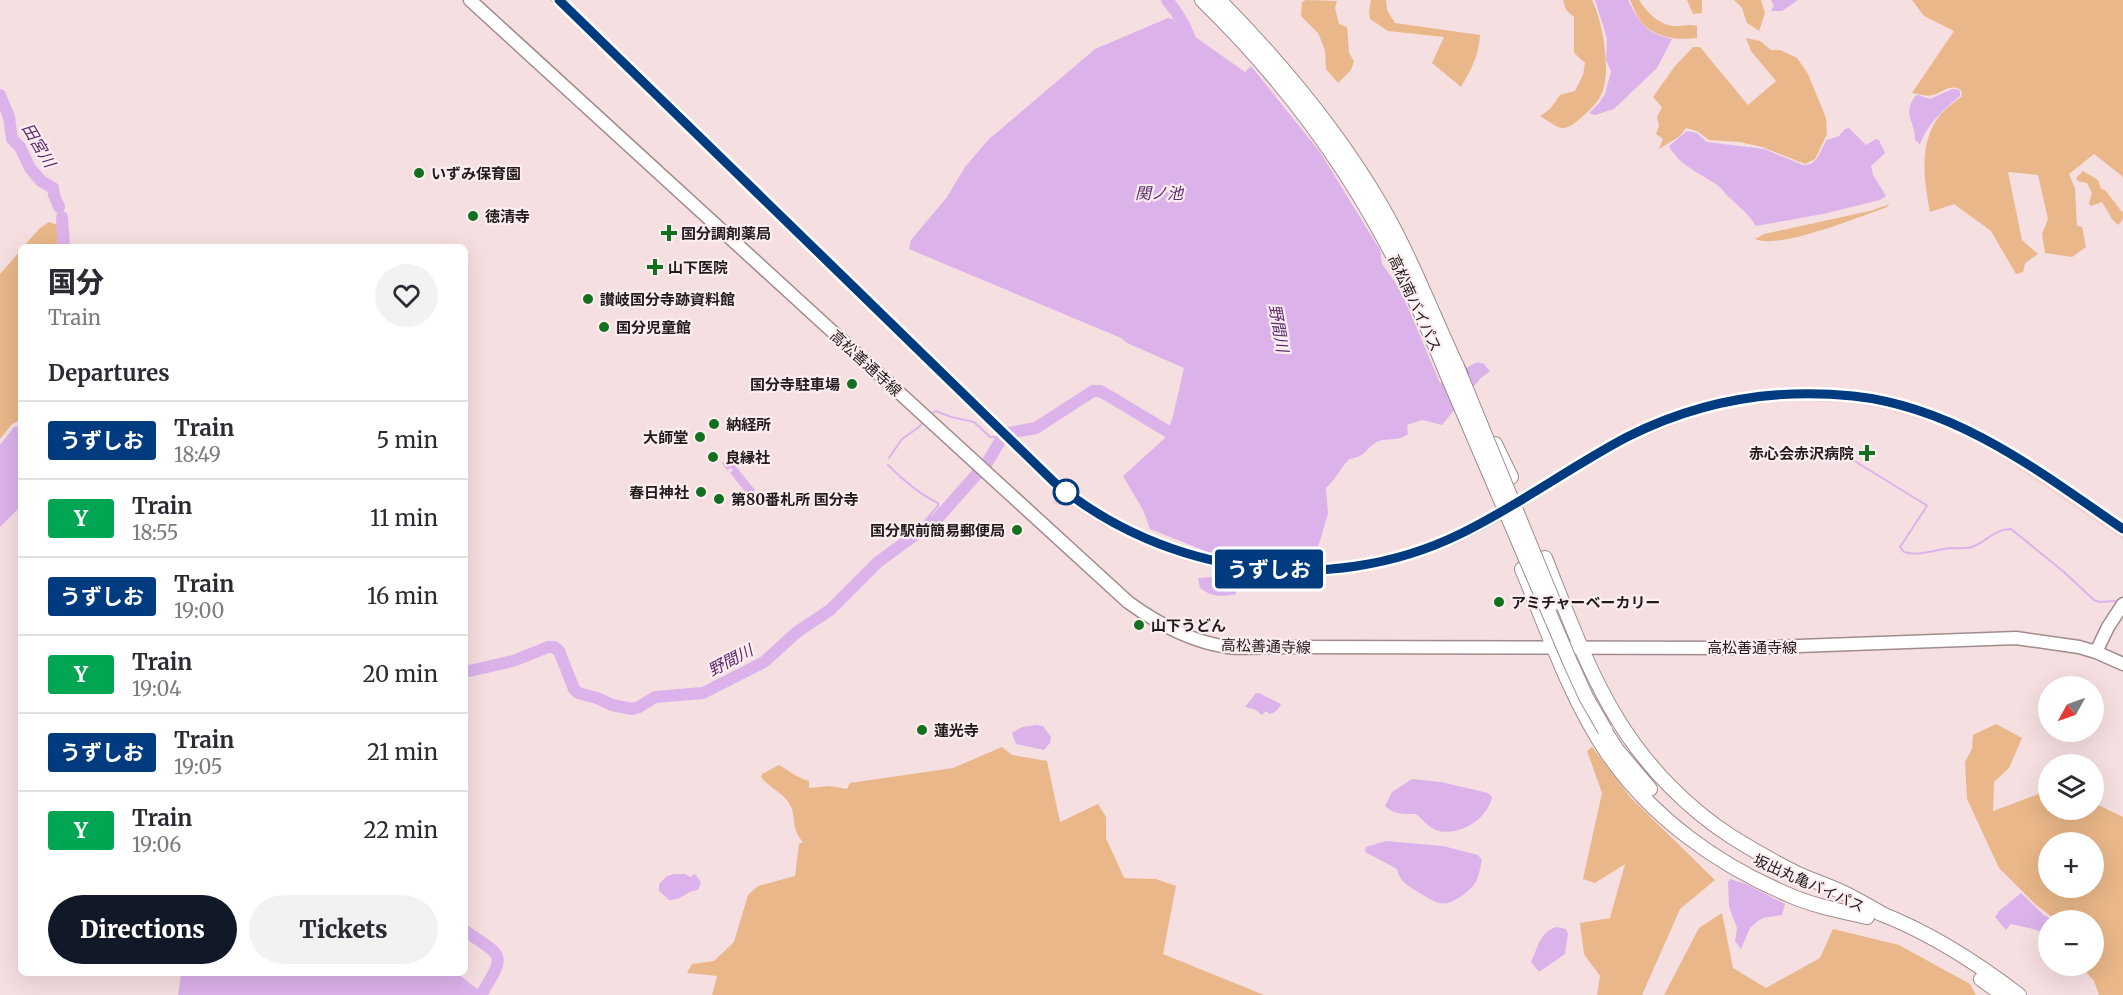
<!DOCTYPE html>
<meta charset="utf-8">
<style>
:root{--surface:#fff;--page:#f2f2f3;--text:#2b2b33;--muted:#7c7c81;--line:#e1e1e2;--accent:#111827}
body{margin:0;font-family:Merriweather,"Noto Sans JP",serif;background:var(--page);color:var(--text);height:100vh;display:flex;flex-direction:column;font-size:22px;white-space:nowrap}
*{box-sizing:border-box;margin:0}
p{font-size:20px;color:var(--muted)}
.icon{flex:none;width:33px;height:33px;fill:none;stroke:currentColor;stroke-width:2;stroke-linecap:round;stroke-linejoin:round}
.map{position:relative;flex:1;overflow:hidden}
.drawer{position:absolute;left:18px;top:244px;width:450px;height:732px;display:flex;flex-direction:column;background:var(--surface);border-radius:9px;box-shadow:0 6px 24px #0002}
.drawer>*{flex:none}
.badge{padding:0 12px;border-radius:4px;font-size:21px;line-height:39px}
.needle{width:39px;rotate:230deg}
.fabs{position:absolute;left:2038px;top:676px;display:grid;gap:12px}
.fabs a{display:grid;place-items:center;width:66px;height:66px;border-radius:50%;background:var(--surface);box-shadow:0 6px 24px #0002;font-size:30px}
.map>.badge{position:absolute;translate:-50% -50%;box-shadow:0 0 0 3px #fff}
h2{padding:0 30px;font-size:22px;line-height:54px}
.round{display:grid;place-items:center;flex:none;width:63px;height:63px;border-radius:32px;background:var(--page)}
.headline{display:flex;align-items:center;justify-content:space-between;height:102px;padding:0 30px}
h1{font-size:28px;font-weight:800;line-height:45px}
.button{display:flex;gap:12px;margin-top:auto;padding:12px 30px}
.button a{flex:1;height:69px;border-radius:36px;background:var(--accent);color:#fff;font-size:24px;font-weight:800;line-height:69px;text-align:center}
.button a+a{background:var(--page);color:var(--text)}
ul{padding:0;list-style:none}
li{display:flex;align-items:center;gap:18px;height:78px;padding:0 30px;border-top:2px solid var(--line)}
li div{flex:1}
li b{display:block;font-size:22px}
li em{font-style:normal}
li .badge{min-width:66px;font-weight:700;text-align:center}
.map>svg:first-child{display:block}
</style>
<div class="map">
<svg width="2123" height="995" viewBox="0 0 2123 995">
<rect width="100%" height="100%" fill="#f6dfe1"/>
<path fill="#f2d2d6" d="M 550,0 L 564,0 L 568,4 L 978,403 L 975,405 L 970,410 Z
M 1789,391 L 1857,394 L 1890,400 L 1944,416 L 1979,431 L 2040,467 L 2123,524 L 2123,540 L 2003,458 L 1974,441 L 1942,426 L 1890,411 L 1857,404 L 1825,402 L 1791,401 L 1756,404 L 1728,408 L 1694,417 L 1629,444 L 1462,542 L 1440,551 L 1392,566 L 1339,575 L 1306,577 L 1248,574 L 1183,561 L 1101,525 L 1063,500 L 1057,506 L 1052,502 L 1058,495 L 1019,459 L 1027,451 L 1068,488 L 1108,514 L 1148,536 L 1186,550 L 1219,560 L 1249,564 L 1277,567 L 1337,566 L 1389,557 L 1413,550 L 1459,532 L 1623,436 L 1657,420 L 1690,407 L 1725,398 Z"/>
<path fill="#e9b789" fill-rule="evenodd" d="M 1306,0 L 1337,1 L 1335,8 L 1339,24 L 1347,27 L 1349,53 L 1354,61 L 1351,70 L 1338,83 L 1326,69 L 1325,50 L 1318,33 L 1301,16 L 1302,2 Z
M 1371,0 L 1386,0 L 1387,10 L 1395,23 L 1480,35 C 1479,55 1471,70 1461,87 L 1432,63 L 1444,37 L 1388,31 L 1370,19 L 1369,11 Z
M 1563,0 L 1592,0 C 1603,22 1612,73 1601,95 C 1597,103 1591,109 1583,116 C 1563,134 1562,130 1540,116 L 1550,109 L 1560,95 L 1575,91 L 1583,75 L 1585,63 L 1574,53 L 1574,17 L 1566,10 Z
M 1630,0 L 1639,0 C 1647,13 1661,27 1678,26 C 1686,26 1689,24 1697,26 L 1697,38 C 1679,40 1660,39 1645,26 C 1638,20 1634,8 1630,0 Z
M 1687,0 L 1702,0 L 1702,13 L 1693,14 Z
M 1734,0 L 1761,0 L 1765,13 L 1759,31 L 1747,23 L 1742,8 Z
M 1912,0 L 2123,0 L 2123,179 L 2122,176 L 2094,154 L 2069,174 L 2075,189 L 2077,226 L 2082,227 L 2086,247 L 2072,257 L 2045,253 L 2042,234 L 2048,219 L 2038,175 L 2008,172 L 2022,240 L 2038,254 L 2025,263 L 2023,272 L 2016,274 L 1991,231 L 1954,204 L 1930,212 C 1924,180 1918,143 1940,115 C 1946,108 1955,102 1962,96 L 1961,90 C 1950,83 1943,92 1933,95 C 1926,97 1919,94 1912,93 L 1954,31 L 1924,16 Z
M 1746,38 L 1760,41 L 1771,50 L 1780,50 L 1797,58 L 1808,74 L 1826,118 L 1827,134 L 1815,159 L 1805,164 L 1762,147 L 1740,142 L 1709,140 L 1697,131 L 1686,128 L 1680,136 L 1659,149 L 1663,139 L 1656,134 L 1659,126 L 1657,117 L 1662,107 L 1653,97 L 1675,66 L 1693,47 L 1700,47 L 1748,105 L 1776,81 L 1751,51 Z
M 2083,171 L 2098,180 L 2101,189 L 2105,190 L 2122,212 L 2123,211 L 2123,219 L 2118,225 L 2112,219 L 2102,202 L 2091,206 L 2089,203 L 2092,193 L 2087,183 L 2078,181 L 2076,178 Z
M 1890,204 L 1885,208 C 1858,217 1779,250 1755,239 L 1764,234 L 1870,211 Z
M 49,222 L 61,226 L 62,247 L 23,247 L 40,228 Z
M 21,250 L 21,420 L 12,424 L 0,439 L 0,274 Z
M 1996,724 L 2022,738 L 2009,768 L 1994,782 L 1993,811 L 2049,790 L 2049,810 L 2094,810 L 2094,803 L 2123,817 L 2123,995 L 2099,995 L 2094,981 L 2081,966 L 2094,966 L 2094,921 L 2061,921 L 2051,916 L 2036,905 L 1999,868 L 1967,799 L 1965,762 L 1972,749 L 1973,735 ZM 2049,843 L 2094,843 L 2094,888 L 2049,888 Z
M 1002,747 L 1012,755 L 1047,761 L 1060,822 L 1098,804 L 1106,817 L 1106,838 L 1124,878 L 1156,879 L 1176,886 L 1163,954 L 1264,995 L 712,995 L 717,976 L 687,973 L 692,964 L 714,961 L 734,942 L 748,895 L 758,886 L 795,876 L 799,844 L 803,842 C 790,828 797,816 789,803 C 782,792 769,788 761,777 L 762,774 L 779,765 C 790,771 797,778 809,781 L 809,788 L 829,786 L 847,789 L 850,783 L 953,768 Z
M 1592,747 L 1631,798 L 1715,880 L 1680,909 L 1642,995 L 1597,995 L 1600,976 L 1584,954 L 1580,923 L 1610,918 L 1625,864 L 1595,883 L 1583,879 L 1602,793 L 1587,751 Z
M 1722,913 L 1733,968 L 1766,988 L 1820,958 L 1833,929 L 1899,945 L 1970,984 L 1976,995 L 1664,995 L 1699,928 Z"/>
<path fill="#dcb2eb" d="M 1595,0 L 1628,0 C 1640,23 1645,33 1672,39 L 1657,68 L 1614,109 L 1595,115 L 1589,113 L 1599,103 L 1605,94 L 1611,71 L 1606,60 L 1607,38 Z
M 1771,0 L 1798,0 L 1782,11 L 1772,11 L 1771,10 L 1774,6 Z
M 1168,18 L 1173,19 L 1184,34 L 1194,36 L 1245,72 L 1251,66 L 1320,152 L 1380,250 L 1382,264 L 1400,289 L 1440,383 L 1477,362 L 1484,364 L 1490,371 L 1480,379 L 1442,425 L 1422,420 L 1407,425 L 1408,434 C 1398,442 1387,437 1377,442 C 1364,449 1368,456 1349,459 C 1340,469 1336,479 1326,488 L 1328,514 L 1318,547 L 1316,563 L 1244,560 L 1208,552 L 1150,529 L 1143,510 L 1123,476 L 1166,437 L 1173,416 L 1184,368 L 1127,343 L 1121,338 L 909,249 L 911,240 L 947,197 L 965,167 L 988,140 L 1095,49 Z
M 1952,89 L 1956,89 L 1960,91 L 1960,96 C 1943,110 1928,123 1920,144 L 1915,140 C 1915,120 1902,116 1915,96 L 1918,95 L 1930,99 Z
M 1849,128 L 1866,145 L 1876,139 L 1879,140 L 1885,153 L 1871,166 L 1873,175 L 1886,196 L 1880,200 L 1823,214 L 1756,226 C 1749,214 1739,207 1730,198 C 1725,194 1722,188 1716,184 C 1699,173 1679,165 1669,146 L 1687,131 L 1697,133 L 1707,142 L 1764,149 L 1803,165 C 1819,165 1819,151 1827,140 L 1839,136 L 1845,129 Z
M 19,426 L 21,427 L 21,506 L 0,527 L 0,445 L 14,427 Z
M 729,458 L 755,490 L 748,495 L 730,473 L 733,470 L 730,468 L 727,470 L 722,463 Z
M 1212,577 L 1235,581 L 1236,594 C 1222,597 1211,597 1200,588 L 1198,578 Z
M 1256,693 L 1259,693 L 1281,704 C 1279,709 1275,713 1269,714 L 1266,711 L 1262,715 L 1254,709 L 1245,707 Z
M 1037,725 L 1043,726 L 1051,737 L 1050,743 L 1044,750 L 1016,744 L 1012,733 L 1022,727 Z
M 1412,779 L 1441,782 L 1488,793 L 1492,797 C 1488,818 1461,836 1439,831 C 1430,829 1423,820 1416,814 C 1404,814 1394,815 1385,806 L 1392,792 Z
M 1386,841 L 1443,846 L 1478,855 L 1482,860 C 1478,878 1478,884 1463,895 C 1443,909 1438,904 1418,892 C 1408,886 1399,881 1397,869 L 1365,852 L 1366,847 Z
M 674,874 L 685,874 L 690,877 L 695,874 L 701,882 L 698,890 C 686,891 683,900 669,900 L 659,891 L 659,884 L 667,876 Z
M 1730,879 L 1746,884 L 1785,904 L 1782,915 L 1763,918 L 1758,921 L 1750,928 L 1741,949 L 1735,941 L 1737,928 L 1729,907 L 1728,882 Z
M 2021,893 L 2044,915 L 2054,921 L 2049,921 L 2049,935 L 2033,929 L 2011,924 L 2006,930 L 1995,917 L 1999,911 Z
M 1556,927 L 1566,929 L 1568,934 L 1565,954 L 1539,972 L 1531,962 C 1538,948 1539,933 1556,927 Z
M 181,974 L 458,974 L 476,988 L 475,990 L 478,992 L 477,995 L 178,995 Z"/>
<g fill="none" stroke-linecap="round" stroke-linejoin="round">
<path stroke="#dcb2eb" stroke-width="2" d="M 932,414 L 936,411 L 951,417 L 974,422 L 990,437 L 998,437 L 1013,428 L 1041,424
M 1848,457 L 1926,505 L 1927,506 L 1900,547 L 1904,552 C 1920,557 1936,549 1952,548 C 1959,548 1965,549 1972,547 C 1986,542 1994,529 2011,529 L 2064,572 L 2094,600 L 2100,602 L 2115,601
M 889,458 L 902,439 L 919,427 L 922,423
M 888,465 C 903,480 919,494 938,503 L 938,506 L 925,521"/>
<path stroke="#dcb2eb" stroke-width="12" d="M 1167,0 C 1179,14 1188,29 1192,47
M 0,95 L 9,117 L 12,139 L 20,147 L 30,168 L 41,181 L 53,188 L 54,195 L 59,207
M 62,217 L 64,248
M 987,463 L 1000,441 L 1009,433 L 1036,428 L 1093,391 L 1100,391 L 1114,399 L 1167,431 L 1182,430
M 465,672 L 513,661 L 548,647 L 554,647 L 559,651 L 574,689 L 578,693 L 597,698 L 612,705 L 632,709 L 639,707 L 655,697 L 703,693 L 764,662 L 797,632 L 830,610 L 878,562 L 937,519 L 977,474
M 465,931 C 505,958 506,953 481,995
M 461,993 L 481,995"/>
<g stroke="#a08b8d" stroke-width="15">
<path id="primary" d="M 470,0 L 1128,602 C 1158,624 1191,642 1228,647 C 1245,649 1262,647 1279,647 L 1746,648 L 2016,638 L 2079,647 L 2096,652 L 2123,664
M 2096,652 L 2108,627 L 2123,604"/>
</g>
<g stroke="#a08b8d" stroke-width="16">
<path id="highway" d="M 1202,0 C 1315,110 1388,226 1446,372
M 1219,0 C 1280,62 1338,131 1382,207 C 1413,261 1434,319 1461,375
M 1495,444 L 1511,477
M 1545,558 C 1567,613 1587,670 1618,720 C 1646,766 1687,808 1732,837 C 1753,850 1774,862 1796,873 C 1811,880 1827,885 1842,892 C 1857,899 1872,908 1886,916
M 1522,569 C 1548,631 1570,698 1608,754 C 1652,818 1718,865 1789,895 C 1814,906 1841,911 1867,917
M 1606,733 L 1617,750 L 1650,789
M 1879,913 C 1929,932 1977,963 2019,995
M 1981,979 L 2003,995"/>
</g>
<use href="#primary" stroke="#fff" stroke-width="12"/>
<use href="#highway" stroke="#fff" stroke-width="14"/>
<g stroke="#7b6d6e" stroke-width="4.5">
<path id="rail" d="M 554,0 L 1041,475 C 1083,511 1131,541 1184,557 C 1273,585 1377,579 1462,538 C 1519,511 1570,472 1626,442 C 1695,405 1777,390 1856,400 C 1961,414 2038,476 2123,534"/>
</g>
<use href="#rail" stroke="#fceef0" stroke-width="2" stroke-dasharray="7" stroke-linecap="butt"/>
<g stroke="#a08b8d" stroke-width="16" stroke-linecap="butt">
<path id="highway-bridge" d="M 1457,367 L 1554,603
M 1446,372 L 1571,664 L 1586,697 L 1605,730"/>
</g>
<use href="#highway-bridge" stroke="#fff" stroke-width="14"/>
</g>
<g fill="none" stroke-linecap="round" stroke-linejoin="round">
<g stroke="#fff" stroke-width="14">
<path id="line" d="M 559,0 L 1054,482 C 1165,575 1329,598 1460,534 C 1518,506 1570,467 1627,437 C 1698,401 1775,388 1853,396 C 1957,407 2040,472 2123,529"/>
</g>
<use href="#line" stroke="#003b80" stroke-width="9"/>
</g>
<g fill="#12701e" stroke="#fceef0" stroke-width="2">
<circle cx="419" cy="173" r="6"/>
<circle cx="473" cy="216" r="6"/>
<path d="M666 224h6v6h6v6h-6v6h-6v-6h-6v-6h6z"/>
<path d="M652 258h6v6h6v6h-6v6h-6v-6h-6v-6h6z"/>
<circle cx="588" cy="299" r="6"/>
<circle cx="604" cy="327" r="6"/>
<circle cx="852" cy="384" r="6"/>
<circle cx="714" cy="424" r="6"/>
<circle cx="700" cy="437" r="6"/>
<path d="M1864 444h6v6h6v6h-6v6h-6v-6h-6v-6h6z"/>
<circle cx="713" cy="457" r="6"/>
<circle cx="701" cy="492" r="6"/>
<circle cx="719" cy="499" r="6"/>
<circle cx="1017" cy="530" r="6"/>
<circle cx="1499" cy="602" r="6"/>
<circle cx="1139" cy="625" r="6"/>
<circle cx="922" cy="730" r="6"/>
</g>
<circle fill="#fff" stroke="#003b80" stroke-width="3" cx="1066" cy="492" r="12"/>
<g text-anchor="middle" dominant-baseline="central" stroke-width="4.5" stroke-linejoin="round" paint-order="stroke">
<g font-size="15" font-weight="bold" fill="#221a1b" stroke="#fceef0" text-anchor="start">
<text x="431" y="173">いずみ保育園</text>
<text x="485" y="216">徳清寺</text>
<text x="681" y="233">国分調剤薬局</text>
<text x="668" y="267">山下医院</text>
<text x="600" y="299">讃岐国分寺跡資料館</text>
<text x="616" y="327">国分児童館</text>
<text x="840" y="384" text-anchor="end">国分寺駐車場</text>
<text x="726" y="424">納経所</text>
<text x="688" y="437" text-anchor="end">大師堂</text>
<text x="1854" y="453" text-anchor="end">赤心会赤沢病院</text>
<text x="725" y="457">良縁社</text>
<text x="689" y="492" text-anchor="end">春日神社</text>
<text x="731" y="499">第80番札所 国分寺</text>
<text x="1005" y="530" text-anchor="end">国分駅前簡易郵便局</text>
<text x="1511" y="602">アミチャーベーカリー</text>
<text x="1151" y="625">山下うどん</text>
<text x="934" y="730">蓮光寺</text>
</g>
<g font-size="15" fill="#221a1b" stroke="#fceef0">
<text transform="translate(1415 303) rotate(65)">高松南バイパス</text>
<text transform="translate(866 363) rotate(42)">高松善通寺線</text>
<text transform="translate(1266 646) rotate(2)">高松善通寺線</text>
<text x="1752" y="647">高松善通寺線</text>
<text transform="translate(1809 883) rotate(24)">坂出丸亀バイパス</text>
</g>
<g font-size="16" font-style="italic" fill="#5d2a6e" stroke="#fceef0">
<text transform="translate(39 145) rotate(59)">田宮川</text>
<text x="1159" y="193">関ノ池</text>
<text transform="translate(1279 328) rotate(80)">野間川</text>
<text transform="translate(730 660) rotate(-28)">野間川</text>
</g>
</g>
</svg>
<div class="fabs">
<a><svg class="needle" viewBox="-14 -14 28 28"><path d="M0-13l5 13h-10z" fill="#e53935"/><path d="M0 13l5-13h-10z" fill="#7c7c81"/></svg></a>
<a><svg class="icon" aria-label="layers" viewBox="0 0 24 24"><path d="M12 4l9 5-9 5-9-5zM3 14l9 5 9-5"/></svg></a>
<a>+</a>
<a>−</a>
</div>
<b class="badge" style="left:1269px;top:569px;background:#003b80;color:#fff">うずしお</b>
<section class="drawer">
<div class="headline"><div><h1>国分</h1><p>Train</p></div><a class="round"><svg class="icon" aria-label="heart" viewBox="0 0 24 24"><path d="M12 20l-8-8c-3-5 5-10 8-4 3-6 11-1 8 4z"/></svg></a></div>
<h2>Departures</h2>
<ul>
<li><span class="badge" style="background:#003b80;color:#fff">うずしお</span><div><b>Train</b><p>18:49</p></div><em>5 min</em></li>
<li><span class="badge" style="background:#00a651;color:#fff">Y</span><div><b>Train</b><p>18:55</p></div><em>11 min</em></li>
<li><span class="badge" style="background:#003b80;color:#fff">うずしお</span><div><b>Train</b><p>19:00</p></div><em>16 min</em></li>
<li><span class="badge" style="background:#00a651;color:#fff">Y</span><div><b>Train</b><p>19:04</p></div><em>20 min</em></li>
<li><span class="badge" style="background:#003b80;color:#fff">うずしお</span><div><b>Train</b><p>19:05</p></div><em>21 min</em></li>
<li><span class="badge" style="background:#00a651;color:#fff">Y</span><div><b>Train</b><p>19:06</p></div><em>22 min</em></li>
</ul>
<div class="button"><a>Directions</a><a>Tickets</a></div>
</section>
</div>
